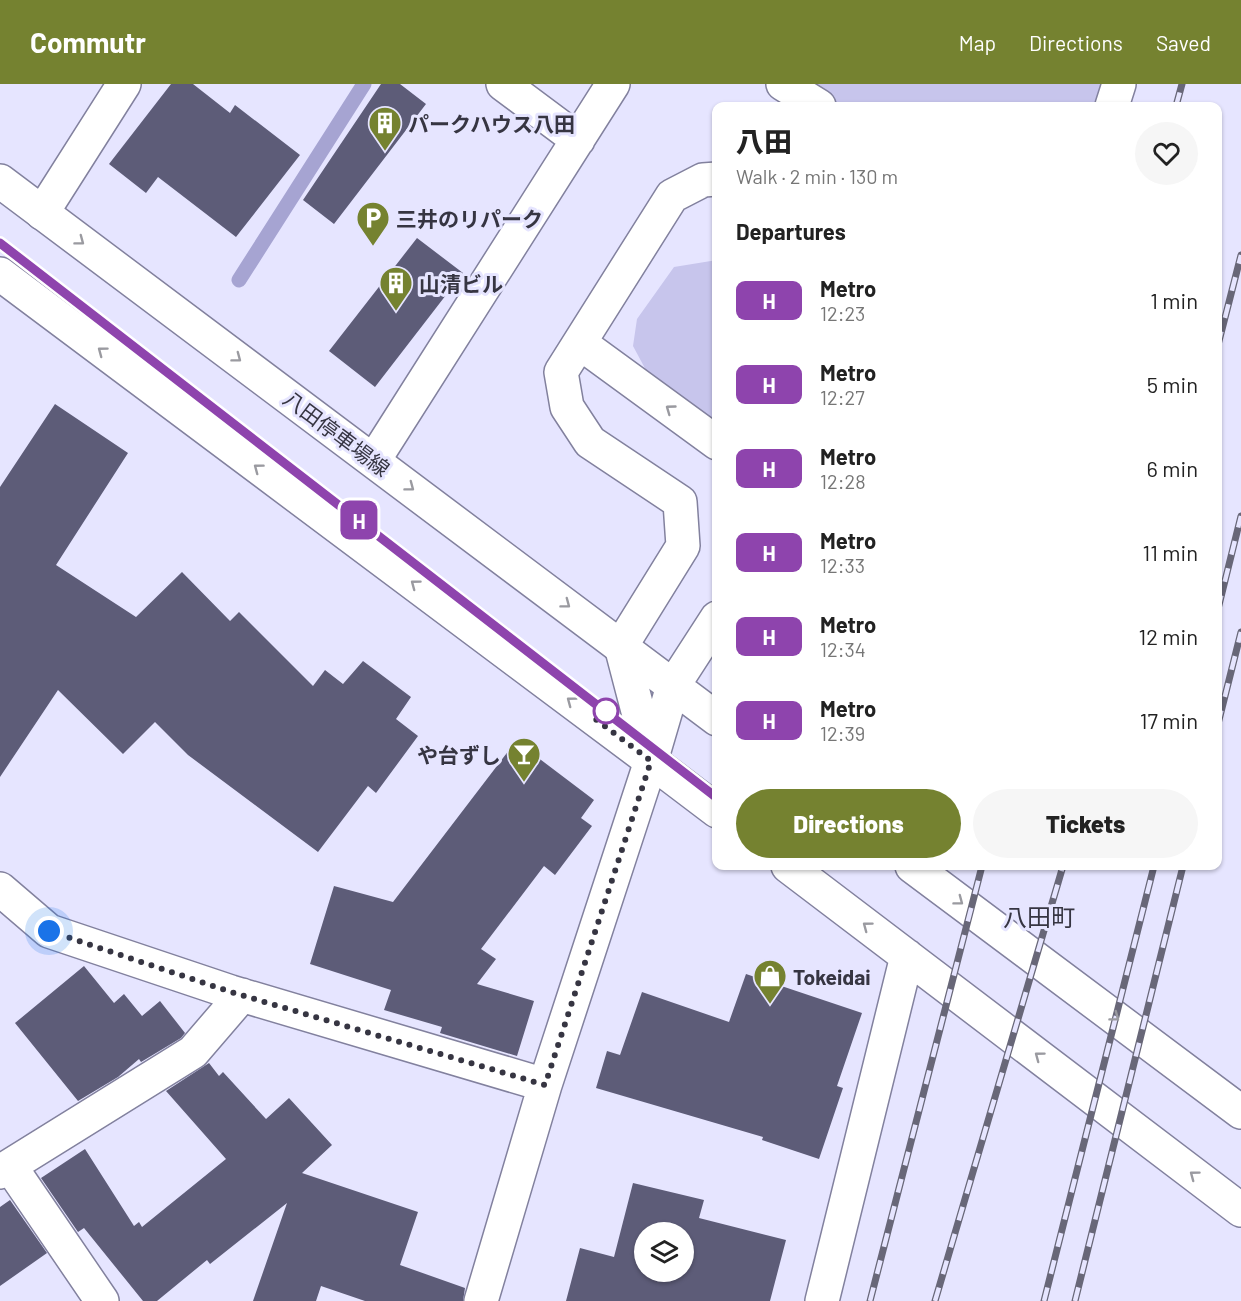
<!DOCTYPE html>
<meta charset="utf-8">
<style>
:root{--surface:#fff;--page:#f6f6f6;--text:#222;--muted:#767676;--accent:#758230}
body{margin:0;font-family:Barlow,"Noto Sans JP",sans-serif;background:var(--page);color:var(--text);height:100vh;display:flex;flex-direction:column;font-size:22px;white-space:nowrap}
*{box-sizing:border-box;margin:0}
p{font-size:20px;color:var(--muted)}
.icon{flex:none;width:33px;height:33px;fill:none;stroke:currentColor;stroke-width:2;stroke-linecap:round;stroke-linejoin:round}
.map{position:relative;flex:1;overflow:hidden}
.details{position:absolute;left:712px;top:18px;width:510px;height:768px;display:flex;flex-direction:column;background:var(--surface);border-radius:12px;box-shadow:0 2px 4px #0004}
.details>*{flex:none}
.badge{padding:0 12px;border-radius:9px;font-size:21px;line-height:39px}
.tools{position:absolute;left:634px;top:1138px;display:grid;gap:12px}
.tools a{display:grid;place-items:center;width:60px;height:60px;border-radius:50%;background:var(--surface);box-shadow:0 2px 4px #0004;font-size:30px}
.you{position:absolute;width:30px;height:30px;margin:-15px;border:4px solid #fff;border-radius:50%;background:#1a73e8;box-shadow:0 0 0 9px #1a73e833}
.map>.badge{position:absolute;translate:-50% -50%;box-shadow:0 0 0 3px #fff}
h2{padding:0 24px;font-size:22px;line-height:54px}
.round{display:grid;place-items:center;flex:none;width:63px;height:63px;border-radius:32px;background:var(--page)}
.head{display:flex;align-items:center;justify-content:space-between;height:102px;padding:0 24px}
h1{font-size:28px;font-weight:800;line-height:45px}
.action{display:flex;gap:12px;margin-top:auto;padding:12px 24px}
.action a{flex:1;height:69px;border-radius:36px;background:var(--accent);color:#fff;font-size:24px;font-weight:800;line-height:69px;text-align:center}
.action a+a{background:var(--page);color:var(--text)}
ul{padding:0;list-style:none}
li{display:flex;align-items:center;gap:18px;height:84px;padding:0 24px}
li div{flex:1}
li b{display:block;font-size:22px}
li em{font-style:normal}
li .badge{min-width:66px;font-weight:700;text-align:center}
header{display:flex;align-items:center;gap:36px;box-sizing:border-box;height:84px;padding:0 30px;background:var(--accent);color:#fff}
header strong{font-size:28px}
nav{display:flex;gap:33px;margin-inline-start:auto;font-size:21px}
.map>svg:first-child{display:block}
</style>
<header>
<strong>Commutr</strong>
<nav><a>Map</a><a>Directions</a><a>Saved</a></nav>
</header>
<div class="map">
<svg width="1241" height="1217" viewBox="0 0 1241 1217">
<rect width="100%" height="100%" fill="#e6e5ff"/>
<path fill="#c7c5ec" d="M 804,0 L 1105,0 L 1100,22 L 839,22 Z
M 717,176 L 717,340 L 648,290 L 633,262 L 637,235 L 674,183 Z"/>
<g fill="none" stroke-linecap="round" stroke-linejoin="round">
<path stroke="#a6a4d2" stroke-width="15" d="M 239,196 L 364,0"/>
</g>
<path fill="#5d5c78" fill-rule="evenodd" d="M 171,0 L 193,0 L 230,29 L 235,21 L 300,71 L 236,153 L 158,93 L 146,109 L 109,80 Z
M 381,0 L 400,0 L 426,20 L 334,140 L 303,116 Z
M 417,154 L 463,189 L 375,303 L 329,267 Z
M 55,320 L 128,369 L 56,481 L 136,533 L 182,488 L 230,537 L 239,528 L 313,602 L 325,586 L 343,600 L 363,577 L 411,613 L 396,635 L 418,652 L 376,709 L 368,702 L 318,768 L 188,671 L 155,638 L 123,670 L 58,606 L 0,693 L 0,403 Z
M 516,657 L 594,716 L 581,734 L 592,742 L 555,791 L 544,782 L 481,865 L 496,875 L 477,900 L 534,917 L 517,972 L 440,949 L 442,943 L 384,926 L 391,906 L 310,880 L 334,802 L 393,818 Z
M 84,882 L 114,919 L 124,910 L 142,932 L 160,917 L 185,949 L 181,954 L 141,978 L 139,975 L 118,993 L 78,1017 L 15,939 Z
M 746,890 L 862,929 L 837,1002 L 843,1004 L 819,1075 L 762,1056 L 763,1053 L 596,1004 L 607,967 L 620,971 L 642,908 L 729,938 Z
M 209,979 L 219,992 L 223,988 L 266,1035 L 289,1014 L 332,1061 L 302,1089 L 418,1128 L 400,1181 L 465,1204 L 463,1217 L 365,1217 L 321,1202 L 316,1217 L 253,1217 L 287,1119 L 210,1180 L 207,1176 L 157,1217 L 143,1217 L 84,1144 L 78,1148 L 41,1094 L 85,1065 L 134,1142 L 139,1138 L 142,1143 L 226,1075 L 166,1007 Z
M 633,1099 L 704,1116 L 699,1134 L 786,1156 L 770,1217 L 566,1217 L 580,1164 L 614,1173 ZM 645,1149 L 684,1149 L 684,1188 L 645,1188 Z
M 10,1116 L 47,1169 L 0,1202 L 0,1123 Z"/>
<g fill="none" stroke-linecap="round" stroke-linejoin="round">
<g stroke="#82819e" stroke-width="36">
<path id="minor" d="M 503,0 L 578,56
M 783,0 L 819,22
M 1112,22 L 1119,0
M 717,95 L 703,96 L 672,112 L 561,288 L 567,323 L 590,358 L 680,418 L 683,462 L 621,562 L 651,677 L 717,727
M 42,129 L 124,0
M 580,259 L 717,359
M 374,376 L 613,0
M 673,602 L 717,635
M 788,782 L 1241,1126
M 912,782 L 1241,1028
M 0,805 L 49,847 L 231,908 L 545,1001
M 10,1082 L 102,1217
M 0,1088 L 193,968 L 242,911
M 481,1217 L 545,1001 L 651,677 L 673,602 L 717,534
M 822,1217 L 907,872"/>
</g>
<g stroke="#82819e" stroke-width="36">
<path id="major" d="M 0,97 L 673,602
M 0,190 L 651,677"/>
</g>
<use href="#minor" stroke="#fff" stroke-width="33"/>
<use href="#major" stroke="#fff" stroke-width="33"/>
<g stroke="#686778" stroke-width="7">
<path id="rail" d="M 1176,22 L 1182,0
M 1218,261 L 1241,171
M 1218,525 L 1241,432
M 1218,640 L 1241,548
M 870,1217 L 982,782
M 935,1217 L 1063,782
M 1044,1217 L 1154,782
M 1075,1217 L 1183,782"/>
</g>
<use href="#rail" stroke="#e6e5ff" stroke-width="4.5" stroke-dasharray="14" stroke-linecap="butt"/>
</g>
<defs><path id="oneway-chevron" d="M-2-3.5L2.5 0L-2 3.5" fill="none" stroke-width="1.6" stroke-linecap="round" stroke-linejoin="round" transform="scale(1.5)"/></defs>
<g stroke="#9a9aa0">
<use href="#oneway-chevron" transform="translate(80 157) rotate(37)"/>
<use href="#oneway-chevron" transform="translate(102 267) rotate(-143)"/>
<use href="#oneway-chevron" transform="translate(237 274) rotate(37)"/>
<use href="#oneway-chevron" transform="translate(670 325) rotate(-144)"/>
<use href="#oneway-chevron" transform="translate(258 384) rotate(-143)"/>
<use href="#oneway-chevron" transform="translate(410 403) rotate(37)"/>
<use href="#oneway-chevron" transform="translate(415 500) rotate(-143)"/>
<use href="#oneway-chevron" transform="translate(566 520) rotate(37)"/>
<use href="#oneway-chevron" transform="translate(571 617) rotate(-143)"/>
<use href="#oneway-chevron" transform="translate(959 817) rotate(37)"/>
<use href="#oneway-chevron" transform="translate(867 842) rotate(-143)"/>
<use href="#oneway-chevron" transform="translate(1115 933) rotate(37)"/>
<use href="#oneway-chevron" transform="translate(1039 972) rotate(-143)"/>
<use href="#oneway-chevron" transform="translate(1194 1091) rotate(-143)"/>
</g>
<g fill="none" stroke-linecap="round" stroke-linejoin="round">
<g stroke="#fff" stroke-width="14">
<path id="line" d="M 0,159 L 717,714"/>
</g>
<use href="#line" stroke="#8e44ad" stroke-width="9"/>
<path stroke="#363542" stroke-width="6" stroke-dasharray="0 10.8" d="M 49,847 L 231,908 L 545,1001 L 651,677 L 594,634 L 606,627"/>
</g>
<defs>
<g id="building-pin" transform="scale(1.725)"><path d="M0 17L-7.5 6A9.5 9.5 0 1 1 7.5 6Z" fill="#758230" stroke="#e6e5ff"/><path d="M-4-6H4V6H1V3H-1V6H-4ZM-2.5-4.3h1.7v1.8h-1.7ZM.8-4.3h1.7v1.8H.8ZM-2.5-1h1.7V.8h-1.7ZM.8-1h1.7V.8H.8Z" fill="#fff"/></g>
<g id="parking-pin" transform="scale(1.725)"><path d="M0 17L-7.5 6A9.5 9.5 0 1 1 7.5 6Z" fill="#758230" stroke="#e6e5ff"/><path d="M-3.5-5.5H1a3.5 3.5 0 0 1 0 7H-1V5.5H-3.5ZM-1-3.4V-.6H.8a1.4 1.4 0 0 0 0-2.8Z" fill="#fff"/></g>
<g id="bar-pin" transform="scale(1.725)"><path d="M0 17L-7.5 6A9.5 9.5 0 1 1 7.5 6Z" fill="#758230" stroke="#e6e5ff"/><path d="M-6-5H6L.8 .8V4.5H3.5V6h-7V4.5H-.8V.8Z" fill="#fff"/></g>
<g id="shop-pin" transform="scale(1.725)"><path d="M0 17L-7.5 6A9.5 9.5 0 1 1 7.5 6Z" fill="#758230" stroke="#e6e5ff"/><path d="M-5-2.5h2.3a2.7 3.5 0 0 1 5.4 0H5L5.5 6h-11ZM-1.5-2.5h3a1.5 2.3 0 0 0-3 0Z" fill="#fff"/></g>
</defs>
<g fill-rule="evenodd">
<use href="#building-pin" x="385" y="39"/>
<use href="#parking-pin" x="373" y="134"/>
<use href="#building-pin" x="396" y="199"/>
<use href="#bar-pin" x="524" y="670"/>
<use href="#shop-pin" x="770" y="892"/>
</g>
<circle fill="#fff" stroke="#8e44ad" stroke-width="3" cx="606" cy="627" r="12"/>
<g text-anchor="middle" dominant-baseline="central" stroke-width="6" stroke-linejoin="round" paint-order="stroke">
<g font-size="21" font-weight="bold" fill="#363542" stroke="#e6e5ff" text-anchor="start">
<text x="408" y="39">パークハウス八田</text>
<text x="396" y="134">三井のリパーク</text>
<text x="419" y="199">山清ビル</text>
<text x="501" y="670" text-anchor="end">や台ずし</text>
<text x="793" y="892">Tokeidai</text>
</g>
<g font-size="21" fill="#363542" stroke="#e6e5ff">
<text transform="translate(337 349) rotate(37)">八田停車場線</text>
</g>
<g font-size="24" fill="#363542" stroke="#e6e5ff">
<text x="1039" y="832">八田町</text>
</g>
</g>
</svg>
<div class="tools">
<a><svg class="icon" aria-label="layers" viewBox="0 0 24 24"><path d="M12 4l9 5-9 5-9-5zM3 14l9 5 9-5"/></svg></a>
</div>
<div class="you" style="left:49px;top:847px"></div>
<b class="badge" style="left:359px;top:436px;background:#8e44ad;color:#fff">H</b>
<section class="details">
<div class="head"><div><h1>八田</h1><p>Walk · 2 min · 130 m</p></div><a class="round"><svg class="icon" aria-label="heart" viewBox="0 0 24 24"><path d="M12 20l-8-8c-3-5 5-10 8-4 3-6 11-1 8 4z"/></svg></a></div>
<h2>Departures</h2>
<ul>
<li><span class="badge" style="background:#8e44ad;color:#fff">H</span><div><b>Metro</b><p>12:23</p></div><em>1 min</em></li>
<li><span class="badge" style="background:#8e44ad;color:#fff">H</span><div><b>Metro</b><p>12:27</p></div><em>5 min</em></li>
<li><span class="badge" style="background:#8e44ad;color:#fff">H</span><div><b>Metro</b><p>12:28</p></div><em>6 min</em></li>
<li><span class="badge" style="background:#8e44ad;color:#fff">H</span><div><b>Metro</b><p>12:33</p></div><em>11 min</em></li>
<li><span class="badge" style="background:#8e44ad;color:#fff">H</span><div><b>Metro</b><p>12:34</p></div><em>12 min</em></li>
<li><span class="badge" style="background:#8e44ad;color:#fff">H</span><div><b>Metro</b><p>12:39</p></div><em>17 min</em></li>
</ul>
<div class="action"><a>Directions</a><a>Tickets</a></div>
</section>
</div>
